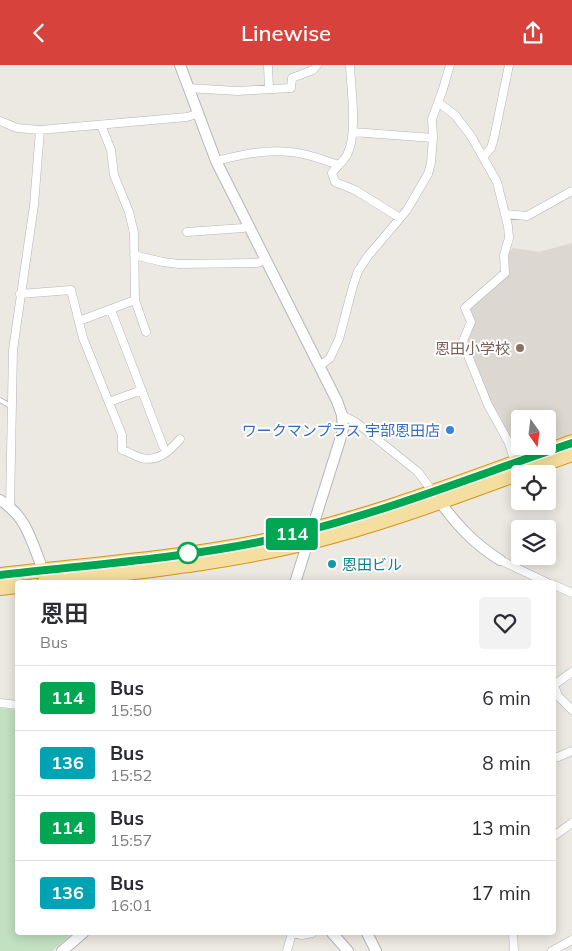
<!DOCTYPE html>
<meta charset="utf-8">
<style>
:root{--surface:#fff;--page:#f2f2f3;--text:#2b2b33;--muted:#7c7c81;--line:#e1e1e2;--accent:#d8423d}
body{margin:0;font-family:Mulish,"Noto Sans JP",sans-serif;background:var(--page);color:var(--text);height:100vh;display:flex;flex-direction:column;font-size:19px;white-space:nowrap}
*{box-sizing:border-box;margin:0}
p{font-size:16px;color:var(--muted)}
.icon{flex:none;width:28px;height:28px;fill:none;stroke:currentColor;stroke-width:2;stroke-linecap:round;stroke-linejoin:round}
.map{position:relative;flex:1;overflow:hidden}
.sheet{position:absolute;left:15px;top:515px;width:541px;height:355px;display:flex;flex-direction:column;background:var(--surface);border-radius:5px;box-shadow:0 2px 12px #0003}
.sheet>*{flex:none}
.badge{padding:0 10px;border-radius:4px;font-size:18px;line-height:32px}
.needle{width:32px;rotate:166deg}
.fabs{position:absolute;left:511px;top:345px;display:grid;gap:10px}
.fabs a{display:grid;place-items:center;width:45px;height:45px;border-radius:5px;background:var(--surface);box-shadow:0 2px 12px #0003;font-size:25px}
.map>.badge{position:absolute;translate:-50% -50%;box-shadow:0 0 0 2px #fff}
.round{display:grid;place-items:center;flex:none;width:52px;height:52px;border-radius:5px;background:var(--page)}
.summary{display:flex;align-items:center;justify-content:space-between;height:85px;padding:0 25px}
h1{font-size:24px;font-weight:600;line-height:38px}
ul{padding:0;list-style:none}
li{display:flex;align-items:center;gap:15px;height:65px;padding:0 25px;border-top:1px solid var(--line)}
li div{flex:1}
li b{display:block;font-size:19px}
li em{font-style:normal}
li .badge{min-width:55px;font-weight:700;text-align:center}
header{display:flex;justify-content:space-between;align-items:center;height:65px;padding:0 25px;background:var(--accent);color:#fff;font-size:22px;font-weight:600}
.map>svg:first-child{display:block}
</style>
<header><svg class="icon" aria-label="back" viewBox="0 0 24 24"><path d="M15 5l-7 7 7 7"/></svg>Linewise<svg class="icon" aria-label="share" viewBox="0 0 24 24"><path d="M12 15V3M7 8l5-5 5 5M5 13v7h14v-7"/></svg></header>
<div class="map">
<svg width="572" height="886" viewBox="0 0 572 886">
<rect width="100%" height="100%" fill="#ece9e2"/>
<path fill="#dcd8d1" d="M 572,178 L 572,368 L 548,377 L 548,354 L 520,354 L 520,381 L 522,381 L 517,387 L 491,340 L 471,292 L 466,273 L 475,258 L 468,241 L 508,209 L 509,188 L 513,183 L 539,187 Z"/>
<path fill="#c2e1c1" d="M 0,643 L 17,645 L 18,868 L 73,868 L 52,886 L 0,886 Z"/>
<g fill="none" stroke-linecap="round" stroke-linejoin="round">
<g stroke="#b3b5b8" stroke-width="5.5">
<path id="service" d="M 0,335 L 12,342"/>
</g>
<g stroke="#b3b5b8" stroke-width="9">
<path id="minor" d="M 268,0 L 269,24
M 350,0 C 351,24 358,69 347,90 C 343,97 336,102 332,108 L 335,117 L 355,125 L 400,153
M 188,23 L 237,26 L 291,23 L 292,13 L 313,5 L 317,0
M 439,38 L 455,50 L 471,71 L 497,117 L 508,161 L 509,173 L 504,190 L 505,208 L 465,243 L 471,257 L 463,276 L 467,288 L 488,340 L 509,378 L 515,397
M 0,56 L 17,63 L 40,65 L 187,52 L 197,49
M 101,60 L 111,85 L 114,110 L 129,147 L 134,168 L 135,235 L 146,267
M 353,67 L 433,73
M 483,92 L 491,83 L 494,73 L 509,0
M 216,96 C 240,90 265,84 290,87 C 307,88 323,95 339,100
M 506,149 L 527,151 L 572,126
M 187,167 L 243,163 L 248,161
M 134,190 L 163,197 L 179,199 L 257,198 L 265,195
M 20,229 L 71,225 L 83,273 L 122,370 L 122,385 C 129,387 135,391 141,393 C 158,397 170,386 180,374
M 111,245 L 163,381
M 79,256 L 135,235
M 320,301 L 330,293 L 339,274 L 353,221 L 358,206 L 368,191 L 407,145 L 428,109 L 431,98 L 433,73 L 432,54 L 443,24 L 450,0
M 109,337 L 142,325
M 342,350 L 357,358 L 418,407 L 433,427
M 10,442 L 13,285 L 34,140 L 40,65
M 500,495 L 548,518
M 554,520 L 572,528
M 554,620 L 558,631 L 572,645
M 554,620 L 572,607
M 0,638 L 18,640
M 554,692 L 558,692 L 572,686
M 554,771 L 572,758
M 290,868 L 302,870 L 312,868
M 513,868 L 514,886
M 287,886 L 292,868
M 552,886 L 572,875"/>
</g>
<g stroke="#b3b5b8" stroke-width="12">
<path id="tertiary" d="M 180,0 L 216,96 L 337,336 L 342,350 L 343,364 L 340,375 L 295,518
M 437,433 C 456,459 473,478 500,495
M 0,435 C 29,453 32,480 45,510
M 332,868 L 348,886
M 367,868 L 376,886
M 62,886 L 83,868"/>
</g>
<g stroke="#d89416" stroke-width="16">
<path id="trunk" d="M 0,510 C 86,500 174,494 259,477 C 366,455 469,414 572,377
M 44,518 C 132,507 220,499 306,478 C 397,456 484,420 572,389
M 0,523 L 18,521"/>
</g>
<use href="#service" stroke="#fff" stroke-width="4"/>
<use href="#minor" stroke="#fff" stroke-width="8"/>
<use href="#tertiary" stroke="#fff" stroke-width="10"/>
<use href="#trunk" stroke="#f4dfa0" stroke-width="14"/>
</g>
<g fill="none" stroke-linecap="round" stroke-linejoin="round">
<g stroke="#fff" stroke-width="11">
<path id="line" d="M 0,510 C 86,500 174,494 259,477 C 366,455 468,413 572,378"/>
</g>
<use href="#line" stroke="#00a651" stroke-width="8"/>
</g>
<circle fill="#8d6e63" stroke="#fff" stroke-width="2" cx="520" cy="283" r="5"/>
<circle fill="#3f7fe0" stroke="#fff" stroke-width="2" cx="450" cy="365" r="5"/>
<circle fill="#fff" stroke="#00a651" stroke-width="2.5" cx="188" cy="488" r="10"/>
<circle fill="#0f9aa8" stroke="#fff" stroke-width="2" cx="332" cy="499" r="5"/>
<g text-anchor="middle" dominant-baseline="central" stroke-width="4" stroke-linejoin="round" paint-order="stroke">
<g font-size="15" fill="#785e54" stroke="#fff" text-anchor="end">
<text x="510" y="283">恩田小学校</text>
</g>
<g font-size="15" fill="#366cbe" stroke="#fff" text-anchor="end">
<text x="440" y="365">ワークマンプラス 宇部恩田店</text>
</g>
<g font-size="15" fill="#0d838f" stroke="#fff" text-anchor="start">
<text x="342" y="499">恩田ビル</text>
</g>
</g>
</svg>
<div class="fabs">
<a><svg class="needle" viewBox="-14 -14 28 28"><path d="M0-13l5 13h-10z" fill="#e53935"/><path d="M0 13l5-13h-10z" fill="#7c7c81"/></svg></a>
<a><svg class="icon" aria-label="locate" viewBox="0 0 24 24"><circle cx="12" cy="12" r="6"/><path d="M12 2v4M12 18v4M2 12h4M18 12h4"/></svg></a>
<a><svg class="icon" aria-label="layers" viewBox="0 0 24 24"><path d="M12 4l9 5-9 5-9-5zM3 14l9 5 9-5"/></svg></a>
</div>
<b class="badge" style="left:292px;top:469px;background:#00a651;color:#fff">114</b>
<section class="sheet">
<div class="summary"><div><h1>恩田</h1><p>Bus</p></div><a class="round"><svg class="icon" aria-label="heart" viewBox="0 0 24 24"><path d="M12 20l-8-8c-3-5 5-10 8-4 3-6 11-1 8 4z"/></svg></a></div>
<ul>
<li><span class="badge" style="background:#00a651;color:#fff">114</span><div><b>Bus</b><p>15:50</p></div><em>6 min</em></li>
<li><span class="badge" style="background:#00a3b4;color:#fff">136</span><div><b>Bus</b><p>15:52</p></div><em>8 min</em></li>
<li><span class="badge" style="background:#00a651;color:#fff">114</span><div><b>Bus</b><p>15:57</p></div><em>13 min</em></li>
<li><span class="badge" style="background:#00a3b4;color:#fff">136</span><div><b>Bus</b><p>16:01</p></div><em>17 min</em></li>
</ul>
</section>
</div>
